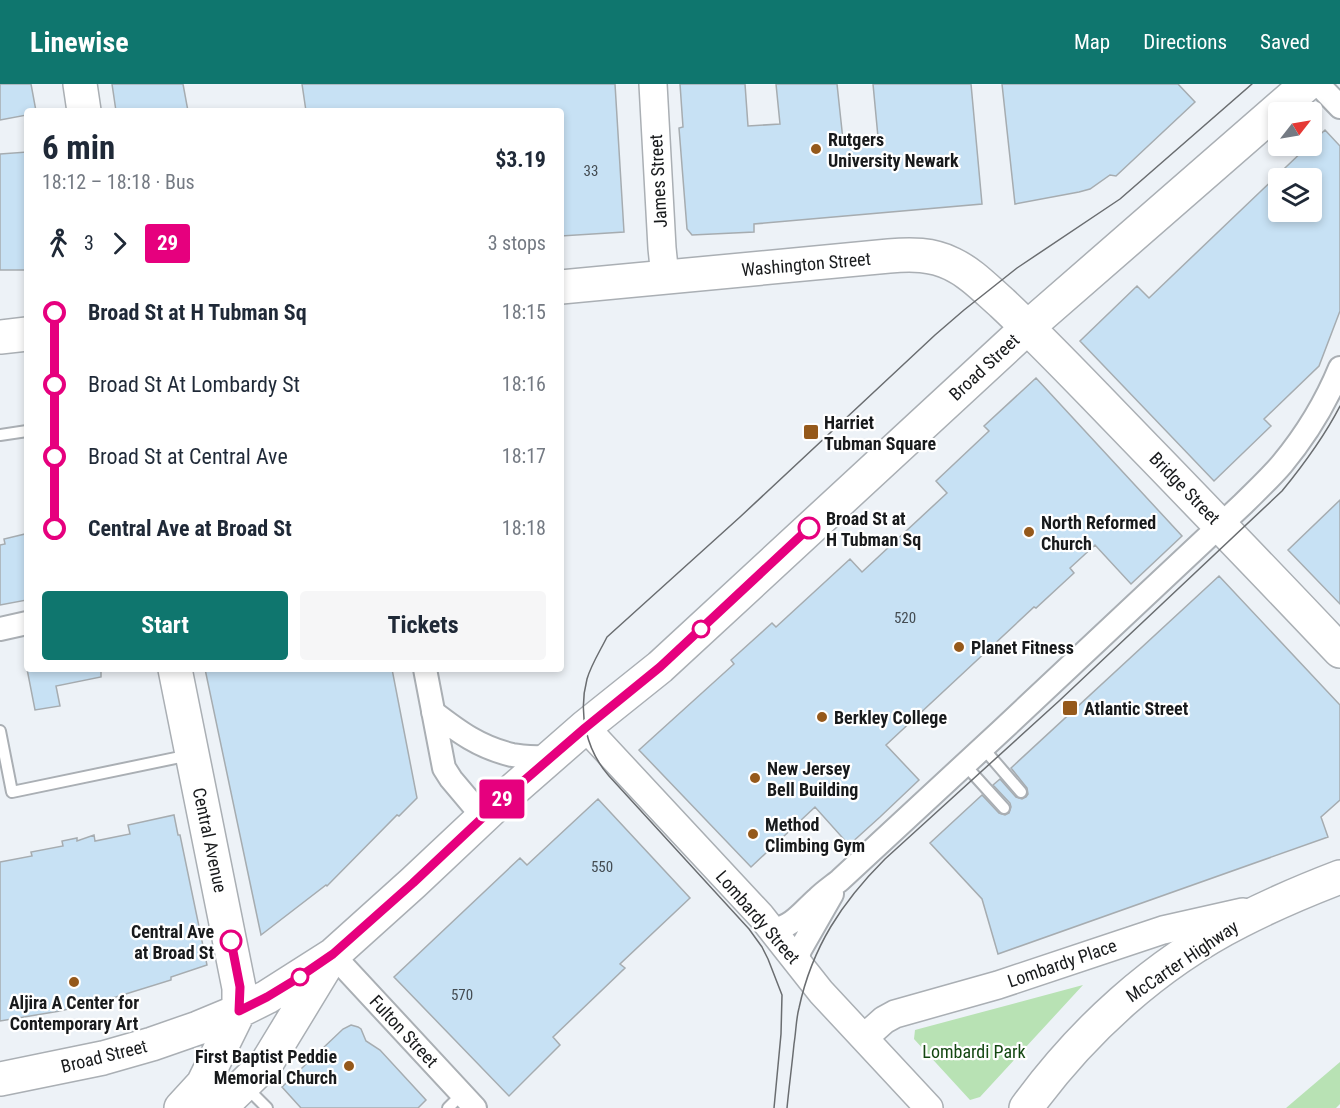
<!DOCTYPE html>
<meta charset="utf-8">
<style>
:root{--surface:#fff;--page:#f6f6f7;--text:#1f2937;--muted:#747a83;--accent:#0f766e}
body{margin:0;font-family:"Roboto Condensed",sans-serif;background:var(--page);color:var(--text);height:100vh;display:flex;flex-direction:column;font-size:22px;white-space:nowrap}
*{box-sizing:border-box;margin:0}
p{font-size:20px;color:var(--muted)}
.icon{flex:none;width:33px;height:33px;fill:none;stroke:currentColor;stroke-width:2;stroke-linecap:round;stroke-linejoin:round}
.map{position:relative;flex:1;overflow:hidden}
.sheet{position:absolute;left:24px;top:24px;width:540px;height:564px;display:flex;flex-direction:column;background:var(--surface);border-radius:6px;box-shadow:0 3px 9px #0003}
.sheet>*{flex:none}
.badge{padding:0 12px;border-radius:4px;font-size:21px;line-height:39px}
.needle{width:39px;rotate:59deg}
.fabs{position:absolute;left:1268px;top:18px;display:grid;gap:12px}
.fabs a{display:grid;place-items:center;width:54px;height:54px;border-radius:6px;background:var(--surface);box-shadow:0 3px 9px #0003;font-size:30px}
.map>.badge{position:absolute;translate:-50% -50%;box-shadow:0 0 0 3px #fff}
.legs{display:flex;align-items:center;gap:9px;height:66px;padding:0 18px;font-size:20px}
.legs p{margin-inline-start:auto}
.overview{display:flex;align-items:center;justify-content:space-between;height:102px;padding:0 18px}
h1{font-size:33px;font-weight:700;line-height:45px}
.cta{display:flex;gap:12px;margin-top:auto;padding:12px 18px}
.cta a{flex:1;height:69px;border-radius:6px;background:var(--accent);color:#fff;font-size:24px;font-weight:700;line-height:69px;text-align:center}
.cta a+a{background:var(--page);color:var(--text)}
ul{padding:0 18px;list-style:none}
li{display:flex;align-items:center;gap:21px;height:72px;font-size:22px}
li i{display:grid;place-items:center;width:9px;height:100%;margin:0 8px;background:currentColor}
li i::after{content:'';width:15px;height:15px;margin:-8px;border:4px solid;border-radius:50%;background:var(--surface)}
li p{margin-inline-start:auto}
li:first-child i{background:linear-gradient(#0000 50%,currentColor 0)}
li:last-child i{background:linear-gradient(currentColor 50%,#0000 0)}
header{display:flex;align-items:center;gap:36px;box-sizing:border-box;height:84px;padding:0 30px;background:var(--accent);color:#fff}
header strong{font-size:28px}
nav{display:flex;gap:33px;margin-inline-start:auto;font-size:21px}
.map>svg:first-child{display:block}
</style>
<header>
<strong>Linewise</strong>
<nav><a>Map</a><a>Directions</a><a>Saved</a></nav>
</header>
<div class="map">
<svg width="1340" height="1024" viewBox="0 0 1340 1024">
<rect width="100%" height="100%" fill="#edf2f7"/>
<path fill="#b8e2b4" d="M 1083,901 L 980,1013 L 970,1016 L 914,955 L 915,946 Z
M 1340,978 L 1340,1020 L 1336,1024 L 1286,1024 Z"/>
<path fill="#c7e1f4" stroke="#a6acb0" stroke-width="1.5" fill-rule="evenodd" d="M 0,0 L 31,0 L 36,27 L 27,27 L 27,31 L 0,36 Z
M 112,0 L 183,0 L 188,27 L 116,27 Z
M 302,0 L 615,0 L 624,148 L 561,152 L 561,27 L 306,27 Z
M 680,0 L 745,0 L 748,42 L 780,40 L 776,0 L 837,0 L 843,56 L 878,53 L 873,0 L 971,0 L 982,120 L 754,140 L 754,148 L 692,151 L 687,145 L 679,44 L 683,43 Z
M 1002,0 L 1178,0 L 1195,18 L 1116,92 L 1110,91 L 1090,105 L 1079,108 L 1015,120 Z
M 1325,46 L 1340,62 L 1340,227 L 1319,282 L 1264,335 L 1271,342 L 1214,397 L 1080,257 L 1137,202 L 1149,214 L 1308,62 L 1311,62 L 1311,59 ZM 1278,94 L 1311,94 L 1311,128 L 1278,128 Z
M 27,68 L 27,186 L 0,186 L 0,70 Z
M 1036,294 L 1182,452 L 1131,500 L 1095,461 L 1070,484 L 1074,489 L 1036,524 L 1034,523 L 886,661 L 919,696 L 880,733 L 849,761 L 815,723 L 751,783 L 639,666 L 734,580 L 731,576 L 772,539 L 776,543 L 850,475 L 862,488 L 947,409 L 936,397 L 989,347 L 984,342 Z
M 1340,416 L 1340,520 L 1288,466 Z
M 25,450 L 27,458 L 27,516 L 0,521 L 0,461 L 5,460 L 4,455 Z
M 1219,492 L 1340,621 L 1340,716 L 1321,733 L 1328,753 L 998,870 L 982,815 L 930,759 L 982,711 L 999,729 L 1005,731 L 1009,729 L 1011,723 L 1010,719 L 993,701 L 1000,695 L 1016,713 L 1022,715 L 1026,713 L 1028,710 L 1027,704 L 1011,684 Z
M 27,585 L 101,585 L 101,593 L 56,602 L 60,622 L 35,626 Z
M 205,585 L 392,585 L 417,714 L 399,732 L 397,731 L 327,802 L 326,801 L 261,851 Z
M 598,715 L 690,814 L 620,880 L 625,884 L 553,953 L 560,961 L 509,1012 L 394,893 L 520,774 L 527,781 Z
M 174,731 L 178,751 L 180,751 L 207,881 L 171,893 L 171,896 L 116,913 L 60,927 L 0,937 L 0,778 L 32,772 L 31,768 L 63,762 L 62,757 L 77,754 L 77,757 L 94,751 L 95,757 L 130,750 L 128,741 Z
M 351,941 L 358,943 L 361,945 L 366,957 L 380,966 L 426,1016 L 418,1024 L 301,1024 L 282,1003 L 343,945 Z"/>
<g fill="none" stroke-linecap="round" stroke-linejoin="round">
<g stroke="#aaafb4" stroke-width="14">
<path id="service" d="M 0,351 L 27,347
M 0,647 L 12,708 L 190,671
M 983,664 L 1021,708
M 965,681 L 1004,724
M 244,1008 L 254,1011 L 267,1024
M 448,1024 L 462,1010"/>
</g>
<g stroke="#aaafb4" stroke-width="26">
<path id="minor" d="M 1318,0 L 1340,23
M 0,545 L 27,539
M 425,585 L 444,684 L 451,695 L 483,733
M 433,628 C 459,648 479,663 512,671 C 524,673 537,673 550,674
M 772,846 C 793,843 803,827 818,814 C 825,807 833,802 840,796 L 1001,647 L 1243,420 C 1256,407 1270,394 1282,380 C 1306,351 1326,318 1340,284
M 333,871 L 475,1024
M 797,877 L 800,866 L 832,810"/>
</g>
<g stroke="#aaafb4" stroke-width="30">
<path id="tertiary" d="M 653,0 L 662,164 L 665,193
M 585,643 L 761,832 L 821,908 L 929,1024
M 865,953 L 884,936 L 895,930 L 998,901 L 1163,846 L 1243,828"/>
</g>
<g stroke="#aaafb4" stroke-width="36">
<path id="primary" d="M 80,0 L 84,27
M 561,203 L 889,172 C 911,170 932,170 952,180 C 971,189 986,205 1002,219 C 1034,249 1064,280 1095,312 C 1177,397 1259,481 1340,567
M 0,253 L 27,250
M 175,585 L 239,904 L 239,927 L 203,1000 L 181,1024
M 0,995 L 103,974 L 152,960 L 198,944 L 239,927 L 267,913 L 333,871 L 413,799 L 497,720 L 585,643 L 660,583 L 1028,243 L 1307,0
M 208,1024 L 231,1013 L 268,977 L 327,880
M 1026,1024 C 1082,947 1155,880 1240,837 C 1273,820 1306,806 1340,793"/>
</g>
<use href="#service" stroke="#fff" stroke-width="10"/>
<use href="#minor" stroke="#fff" stroke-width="22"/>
<use href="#tertiary" stroke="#fff" stroke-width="27"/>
<use href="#primary" stroke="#fff" stroke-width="33"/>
<path stroke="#6a6d70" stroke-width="1.5" d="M 774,1024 L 781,950 L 782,911 L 768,875 L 762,863 L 749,845 L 609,692 C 586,666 578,629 587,595 C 591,581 600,567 607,553 L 740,433 L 935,251 L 964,226 L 1017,184 L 1120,115 L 1252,0
M 787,1024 C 789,1003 792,981 794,960 C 796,948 796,935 799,924 C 812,863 842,818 885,775 L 1059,617 L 1282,407 C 1304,380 1324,353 1340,322"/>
</g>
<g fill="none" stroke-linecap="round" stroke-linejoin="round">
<g stroke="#fff" stroke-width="14">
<path id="line-1" d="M 231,857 L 240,903 L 239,927 L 267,913 L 295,896 L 333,870 L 413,799 L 497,720 L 585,644 L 660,583 L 809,444"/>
</g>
<use href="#line-1" stroke="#e6007e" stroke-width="9"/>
</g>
<g fill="#95591b" stroke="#fff" stroke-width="2">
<circle cx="816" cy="65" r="6"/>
<rect x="803" y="340" width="16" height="16" rx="3"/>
<circle cx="1029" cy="448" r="6"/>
<circle cx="959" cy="563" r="6"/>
<rect x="1062" y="616" width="16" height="16" rx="3"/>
<circle cx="822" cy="633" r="6"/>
<circle cx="755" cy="694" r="6"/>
<circle cx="753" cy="750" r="6"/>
<circle cx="74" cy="898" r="6"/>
<circle cx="349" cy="982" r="6"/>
</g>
<g fill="#fff" stroke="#e6007e" stroke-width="3">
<circle cx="809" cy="444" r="10"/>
<circle cx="701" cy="545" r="8"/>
<circle cx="231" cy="857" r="10"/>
<circle cx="300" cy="893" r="8"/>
</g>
<g text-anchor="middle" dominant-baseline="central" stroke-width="4.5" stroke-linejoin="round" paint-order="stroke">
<g font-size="15" fill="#444c52">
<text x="591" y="87">33</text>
<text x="905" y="534">520</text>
<text x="602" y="783">550</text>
<text x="462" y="911">570</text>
</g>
<g font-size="18" font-weight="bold" fill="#181a1c" stroke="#fff" text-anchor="start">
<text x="828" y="55">Rutgers<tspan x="828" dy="21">University Newark</tspan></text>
<text x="824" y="338">Harriet<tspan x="824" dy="21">Tubman Square</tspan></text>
<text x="1041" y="438">North Reformed<tspan x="1041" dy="21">Church</tspan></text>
<text x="971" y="563">Planet Fitness</text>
<text x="1084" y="624">Atlantic Street</text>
<text x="834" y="633">Berkley College</text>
<text x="767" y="684">New Jersey<tspan x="767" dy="21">Bell Building</tspan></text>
<text x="765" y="740">Method<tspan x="765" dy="21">Climbing Gym</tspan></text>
<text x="74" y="918" text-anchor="middle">Aljira A Center for<tspan x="74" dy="21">Contemporary Art</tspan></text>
<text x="337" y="972" text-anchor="end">First Baptist Peddie<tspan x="337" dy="21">Memorial Church</tspan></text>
</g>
<g font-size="18" fill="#181a1c" stroke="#fff">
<text transform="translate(658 97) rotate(-93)">James Street</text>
<text transform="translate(806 180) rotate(-5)">Washington Street</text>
<text transform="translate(984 283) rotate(-43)">Broad Street</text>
<text transform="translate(1185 404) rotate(46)">Bridge Street</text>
<text transform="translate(210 756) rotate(78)">Central Avenue</text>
<text transform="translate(758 833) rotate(49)">Lombardy Street</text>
<text transform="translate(1182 877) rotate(-34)">McCarter Highway</text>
<text transform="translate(1062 879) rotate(-19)">Lombardy Place</text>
<text transform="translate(404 947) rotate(47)">Fulton Street</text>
<text transform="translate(104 972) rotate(-14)">Broad Street</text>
</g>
<g font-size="18" font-weight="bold" fill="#181a1c" stroke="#fff" text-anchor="start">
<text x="826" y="434">Broad St at<tspan x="826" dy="21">H Tubman Sq</tspan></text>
<text x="214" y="847" text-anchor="end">Central Ave<tspan x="214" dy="21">at Broad St</tspan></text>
</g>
<g font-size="18" fill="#144812" stroke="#fff">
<text x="974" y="967">Lombardi Park</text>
</g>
</g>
</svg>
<div class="fabs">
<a><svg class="needle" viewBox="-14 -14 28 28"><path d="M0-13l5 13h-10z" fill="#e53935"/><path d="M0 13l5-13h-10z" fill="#747a83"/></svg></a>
<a><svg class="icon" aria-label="layers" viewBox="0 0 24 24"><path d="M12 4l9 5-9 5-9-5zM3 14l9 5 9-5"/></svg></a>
</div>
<b class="badge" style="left:502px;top:715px;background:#e6007e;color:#fff">29</b>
<section class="sheet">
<div class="overview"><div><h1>6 min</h1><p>18:12 – 18:18 · Bus</p></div><b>$3.19</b></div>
<div class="legs"><svg class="icon" aria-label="walk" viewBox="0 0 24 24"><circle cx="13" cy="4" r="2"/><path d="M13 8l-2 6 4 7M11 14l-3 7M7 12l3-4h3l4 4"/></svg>3<svg class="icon" aria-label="forward" viewBox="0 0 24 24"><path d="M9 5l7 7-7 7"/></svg><b class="badge" style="background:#e6007e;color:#fff">29</b><p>3 stops</p></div>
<ul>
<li><i style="color:#e6007e"></i><b>Broad St at H Tubman Sq</b><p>18:15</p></li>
<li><i style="color:#e6007e"></i><span>Broad St At Lombardy St</span><p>18:16</p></li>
<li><i style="color:#e6007e"></i><span>Broad St at Central Ave</span><p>18:17</p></li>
<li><i style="color:#e6007e"></i><b>Central Ave at Broad St</b><p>18:18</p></li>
</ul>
<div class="cta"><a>Start</a><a>Tickets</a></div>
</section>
</div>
